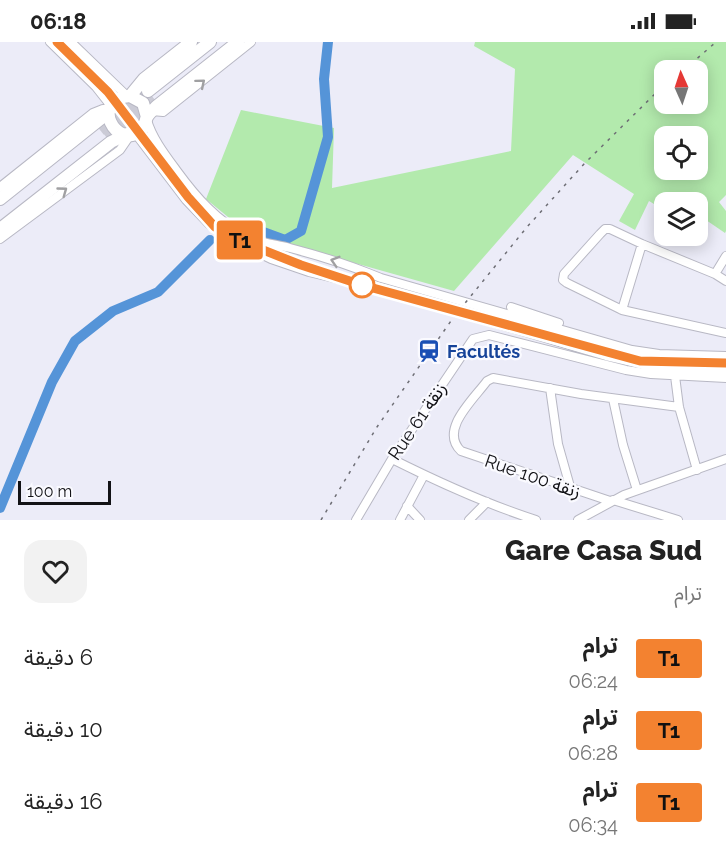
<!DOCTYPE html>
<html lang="ar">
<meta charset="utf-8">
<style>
:root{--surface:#fff;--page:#f2f2f2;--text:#222;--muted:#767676}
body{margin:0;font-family:Raleway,"Noto Sans Arabic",sans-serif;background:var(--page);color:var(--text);direction:rtl;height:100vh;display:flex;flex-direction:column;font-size:22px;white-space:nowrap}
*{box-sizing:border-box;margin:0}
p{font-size:20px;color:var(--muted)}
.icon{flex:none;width:33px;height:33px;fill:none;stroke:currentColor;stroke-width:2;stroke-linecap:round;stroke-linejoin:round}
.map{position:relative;height:478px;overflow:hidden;direction:ltr}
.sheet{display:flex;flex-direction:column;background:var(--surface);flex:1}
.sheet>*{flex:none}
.badge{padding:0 12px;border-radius:4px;font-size:21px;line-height:39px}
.needle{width:39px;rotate:357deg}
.buttons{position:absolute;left:654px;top:18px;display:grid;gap:12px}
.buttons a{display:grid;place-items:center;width:54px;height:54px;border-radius:12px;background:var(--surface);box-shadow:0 3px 15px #0003;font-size:30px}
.scale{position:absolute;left:18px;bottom:15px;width:93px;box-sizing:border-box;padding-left:6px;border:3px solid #121216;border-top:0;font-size:16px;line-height:21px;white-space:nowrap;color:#121216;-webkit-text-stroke:4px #fafaff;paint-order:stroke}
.map>.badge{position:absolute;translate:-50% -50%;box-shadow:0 0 0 3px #fff}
.round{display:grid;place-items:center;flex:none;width:63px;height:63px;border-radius:18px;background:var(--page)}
.headline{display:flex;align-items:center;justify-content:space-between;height:102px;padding:0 24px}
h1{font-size:28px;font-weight:800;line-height:45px}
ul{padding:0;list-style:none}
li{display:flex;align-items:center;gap:18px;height:72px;padding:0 24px}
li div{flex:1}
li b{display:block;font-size:22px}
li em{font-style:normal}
li .badge{min-width:66px;font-weight:700;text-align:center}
.status{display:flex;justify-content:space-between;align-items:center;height:42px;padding:0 30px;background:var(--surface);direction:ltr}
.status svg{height:16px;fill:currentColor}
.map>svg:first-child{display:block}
</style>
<div class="status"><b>06:18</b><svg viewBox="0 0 49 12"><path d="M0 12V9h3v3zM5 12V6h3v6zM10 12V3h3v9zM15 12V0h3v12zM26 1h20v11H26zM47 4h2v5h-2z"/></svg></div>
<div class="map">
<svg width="726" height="478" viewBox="0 0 726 478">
<rect width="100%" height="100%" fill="#ececf8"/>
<path fill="#b3eaad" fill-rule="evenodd" d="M 475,0 L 726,0 L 726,153 L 719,160 L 726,169 L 726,189 L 725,191 L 706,178 L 698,189 L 698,160 L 664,160 L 664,168 L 649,159 L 635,188 L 619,179 L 634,152 L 573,113 L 454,249 L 287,202 L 239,184 L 206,157 L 241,68 L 334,86 L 332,146 L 511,109 L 515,27 L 474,4 ZM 664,28 L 698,28 L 698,62 L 664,62 ZM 664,94 L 698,94 L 698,128 L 664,128 Z"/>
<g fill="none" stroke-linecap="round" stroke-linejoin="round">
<path stroke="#5594d8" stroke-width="10" d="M 250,185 L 285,198 L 301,189 L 328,95 L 324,37 L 328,0
M 0,466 L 52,340 L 75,299 L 113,269 L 158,250 L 210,198"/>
<path stroke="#cbcbd6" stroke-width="12" stroke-dasharray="12 6" stroke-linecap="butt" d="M 100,88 L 145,51
M 107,96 L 155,58"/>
<g stroke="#b8b8c4" stroke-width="10">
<path id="minor" d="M 50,0 L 96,45 L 111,64
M 71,0 L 127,54
M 152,69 L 163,70 L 251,0
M 147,78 C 152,96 166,114 177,129 C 196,155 217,179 246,194 C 260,201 275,202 290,206 C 321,214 352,224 381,236 L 632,308 L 659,312 L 726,314
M 135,91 L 186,158 L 209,182 L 228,196 L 271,217 L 309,230 L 384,248 L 606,314 L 654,325 L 726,328
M 0,145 L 93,71 L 103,67 L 109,67
M 0,197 L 120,108 L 131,92
M 715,232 L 726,214
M 726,239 L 715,232 L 642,202 L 610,187 L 605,187 L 600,192 L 564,232 L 563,238 L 567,241 L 622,268 L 726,291
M 511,265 L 559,281
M 622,268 L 642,202
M 675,334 L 679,365 L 697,428
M 550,346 L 558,402 L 571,448
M 613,357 L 623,403 L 637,448
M 392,417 C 438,440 486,462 536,478
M 613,458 L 678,478
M 610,459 L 461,409 C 439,388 473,358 487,339 L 493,336 L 581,352 L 679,365
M 407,464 L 420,478
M 356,478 L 392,417 L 473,297 L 489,293 L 626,328 L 651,332 L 726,336
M 400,478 L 424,433
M 469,478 L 487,460
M 578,478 L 624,453 L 726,417"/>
</g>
<g stroke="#b8b8c4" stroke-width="14">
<path id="highway" d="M 148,49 L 210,0
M 130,54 L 144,37 L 191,0
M 147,75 L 143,61 L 130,54 C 88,57 117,110 141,88 C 145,84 145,79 147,75 C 149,71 154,67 157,64 L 238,0
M 0,157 L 109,70
M 0,187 L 111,100 L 127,92"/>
</g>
<use href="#minor" stroke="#fff" stroke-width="8"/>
<use href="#highway" stroke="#fff" stroke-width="12"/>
<path stroke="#6e6e75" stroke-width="1.5" d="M 57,0 L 108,50 L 188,155 L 215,185 L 253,204 L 301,223 L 362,243 L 640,319 L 726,321"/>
<path stroke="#6e6e75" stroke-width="1.5" stroke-dasharray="3 6" stroke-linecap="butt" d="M 684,28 L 716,0
M 321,478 L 377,385 L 453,276 L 527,185 L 584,122 L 664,43"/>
</g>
<defs><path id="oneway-chevron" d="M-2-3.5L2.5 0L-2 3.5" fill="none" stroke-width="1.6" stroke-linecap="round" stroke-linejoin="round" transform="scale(1.5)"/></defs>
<g stroke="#a0a0a2">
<use href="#oneway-chevron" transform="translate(201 41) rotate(-40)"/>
<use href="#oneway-chevron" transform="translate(63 149) rotate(-36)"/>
<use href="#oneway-chevron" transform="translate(335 219) rotate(-163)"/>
</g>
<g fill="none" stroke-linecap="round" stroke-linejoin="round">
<g stroke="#fff" stroke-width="14">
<path id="line" d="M 57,0 L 108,50 L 188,155 L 215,185 L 253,204 L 301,223 L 362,243 L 640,319 L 726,321"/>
</g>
<use href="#line" stroke="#f38230" stroke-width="9"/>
</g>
<defs>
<g id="station-bare" transform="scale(1.8)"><path d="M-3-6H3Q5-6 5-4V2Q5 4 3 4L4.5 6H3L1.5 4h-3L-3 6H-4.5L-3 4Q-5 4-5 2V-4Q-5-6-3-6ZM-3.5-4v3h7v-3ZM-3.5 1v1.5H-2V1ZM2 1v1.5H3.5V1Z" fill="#1a4fb4" stroke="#fafaff" stroke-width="2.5" paint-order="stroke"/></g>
</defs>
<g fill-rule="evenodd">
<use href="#station-bare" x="429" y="309"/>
</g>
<circle fill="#fff" stroke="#f38230" stroke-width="3" cx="362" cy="243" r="12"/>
<g text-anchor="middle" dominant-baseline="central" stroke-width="4.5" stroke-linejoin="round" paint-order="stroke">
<g font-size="18" font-weight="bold" fill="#164399" stroke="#fafaff" text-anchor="start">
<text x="447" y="309">Facultés</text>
</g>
<g font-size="18" fill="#121216" stroke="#fafaff">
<text transform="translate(417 379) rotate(-56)">Rue 61 زنقة</text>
<text transform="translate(533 434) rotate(19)">Rue 100 زنقة</text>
</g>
</g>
</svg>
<div class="buttons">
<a><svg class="needle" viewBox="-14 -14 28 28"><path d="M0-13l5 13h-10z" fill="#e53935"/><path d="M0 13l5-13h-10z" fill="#767676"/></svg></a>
<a><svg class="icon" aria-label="locate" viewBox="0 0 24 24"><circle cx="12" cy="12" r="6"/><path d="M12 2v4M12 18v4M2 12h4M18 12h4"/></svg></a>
<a><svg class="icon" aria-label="layers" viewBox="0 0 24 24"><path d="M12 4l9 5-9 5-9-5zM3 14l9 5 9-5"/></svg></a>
</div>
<div class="scale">100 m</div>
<b class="badge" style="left:240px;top:198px;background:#f38230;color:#111">T1</b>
</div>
<section class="sheet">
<div class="headline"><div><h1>Gare Casa Sud</h1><p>ترام</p></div><a class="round"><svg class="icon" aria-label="heart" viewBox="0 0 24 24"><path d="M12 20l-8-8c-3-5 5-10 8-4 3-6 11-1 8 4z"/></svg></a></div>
<ul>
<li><span class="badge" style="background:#f38230;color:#111">T1</span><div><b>ترام</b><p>06:24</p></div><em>6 دقيقة</em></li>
<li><span class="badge" style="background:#f38230;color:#111">T1</span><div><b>ترام</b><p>06:28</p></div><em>10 دقيقة</em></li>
<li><span class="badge" style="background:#f38230;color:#111">T1</span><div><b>ترام</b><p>06:34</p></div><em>16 دقيقة</em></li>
</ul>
</section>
